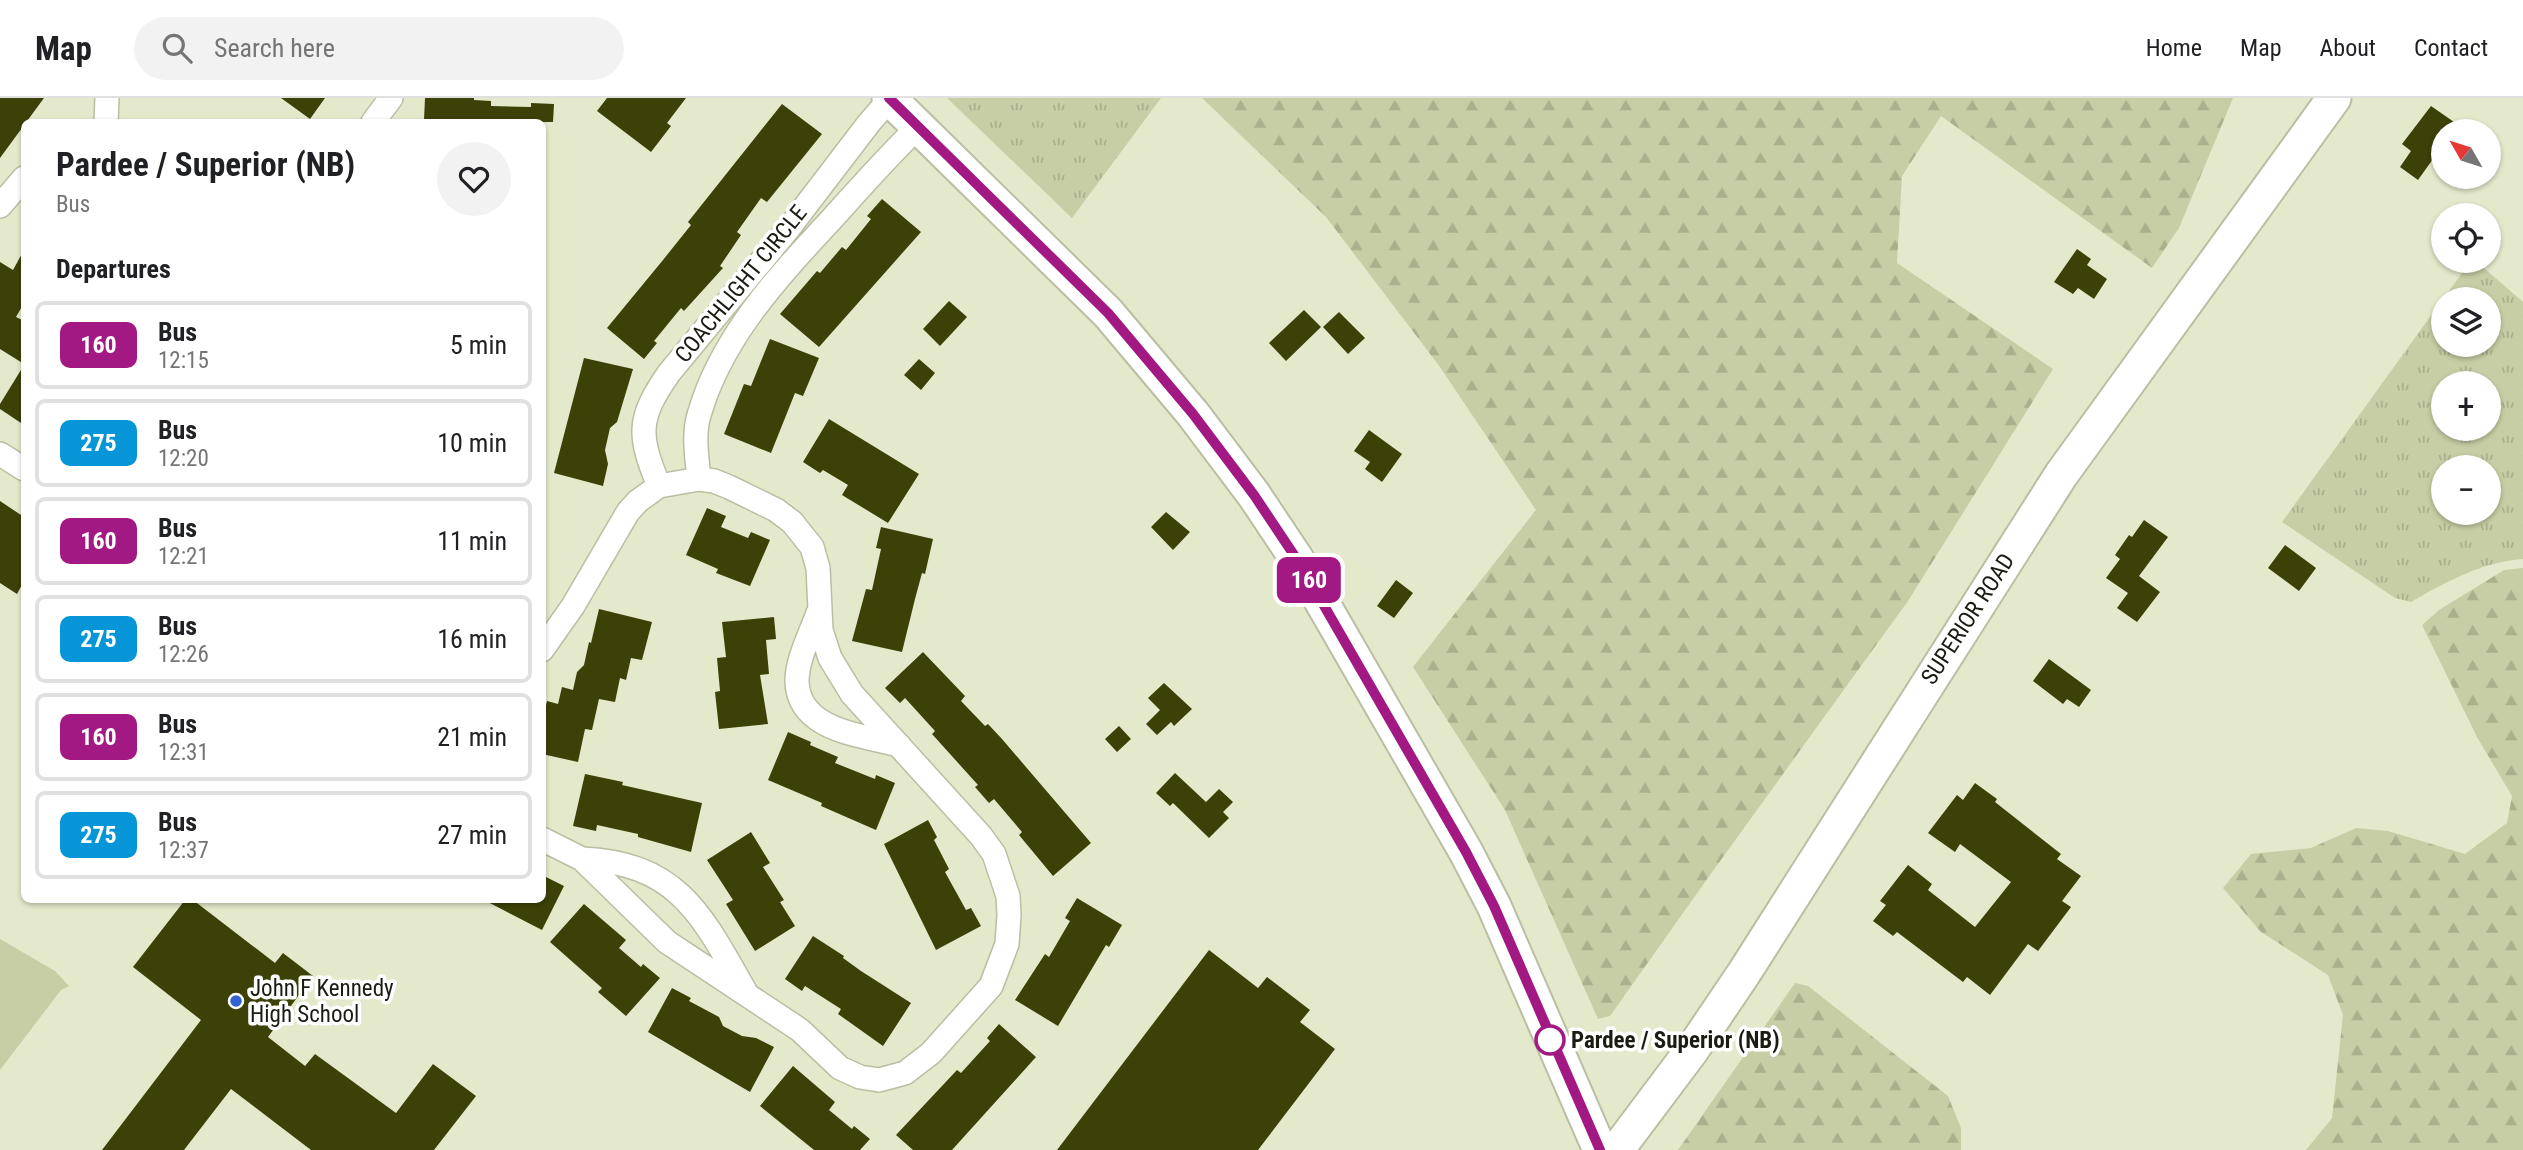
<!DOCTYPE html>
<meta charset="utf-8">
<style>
:root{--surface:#fff;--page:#f2f2f2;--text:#202124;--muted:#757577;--line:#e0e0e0}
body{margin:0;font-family:"Roboto Condensed",sans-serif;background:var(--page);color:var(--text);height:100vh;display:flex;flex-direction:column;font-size:26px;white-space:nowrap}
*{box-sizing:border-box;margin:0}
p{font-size:23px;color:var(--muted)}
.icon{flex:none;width:38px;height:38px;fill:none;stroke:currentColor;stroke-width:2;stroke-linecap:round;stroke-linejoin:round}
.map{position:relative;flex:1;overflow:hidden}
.sheet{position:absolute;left:21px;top:21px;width:525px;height:784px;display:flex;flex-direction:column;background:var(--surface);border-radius:10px;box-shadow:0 2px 5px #0004}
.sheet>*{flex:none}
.badge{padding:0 14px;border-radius:10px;font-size:24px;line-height:46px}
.needle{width:46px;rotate:309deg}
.controls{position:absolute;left:2431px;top:21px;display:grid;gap:14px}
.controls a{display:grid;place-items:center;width:70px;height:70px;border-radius:50%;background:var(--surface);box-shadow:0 2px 5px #0004;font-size:35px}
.map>.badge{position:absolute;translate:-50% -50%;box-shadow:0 0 0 4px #fff}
h2{padding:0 35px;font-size:26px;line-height:63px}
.round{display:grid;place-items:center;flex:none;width:74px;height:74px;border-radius:37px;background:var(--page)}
.summary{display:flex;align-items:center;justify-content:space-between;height:119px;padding:0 35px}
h1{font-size:33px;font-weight:700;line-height:52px}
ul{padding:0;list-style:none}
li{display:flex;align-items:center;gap:21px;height:88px;margin:0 14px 10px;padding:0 21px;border:4px solid var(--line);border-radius:10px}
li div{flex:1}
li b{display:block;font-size:26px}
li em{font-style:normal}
li .badge{min-width:77px;font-weight:700;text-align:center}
header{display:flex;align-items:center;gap:42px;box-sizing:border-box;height:98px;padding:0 35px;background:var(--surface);border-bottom:2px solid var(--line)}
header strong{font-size:33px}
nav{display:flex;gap:38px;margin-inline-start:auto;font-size:24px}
.search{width:490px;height:63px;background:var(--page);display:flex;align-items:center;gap:18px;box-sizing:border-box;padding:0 24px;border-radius:38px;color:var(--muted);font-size:26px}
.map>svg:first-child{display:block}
</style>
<header>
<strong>Map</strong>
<div class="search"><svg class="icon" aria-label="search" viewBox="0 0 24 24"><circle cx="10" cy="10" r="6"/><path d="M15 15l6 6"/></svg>Search here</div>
<nav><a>Home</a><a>Map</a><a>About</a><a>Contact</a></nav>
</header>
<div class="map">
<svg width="2523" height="1052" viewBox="0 0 2523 1052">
<defs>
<pattern id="grass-tufts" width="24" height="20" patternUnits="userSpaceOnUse" patternTransform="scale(1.75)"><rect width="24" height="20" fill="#c7cda4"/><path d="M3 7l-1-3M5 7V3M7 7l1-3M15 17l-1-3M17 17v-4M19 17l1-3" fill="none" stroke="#aaaf8c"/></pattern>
<pattern id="forest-firs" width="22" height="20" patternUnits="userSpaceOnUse" patternTransform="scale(1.75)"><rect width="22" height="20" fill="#c7cda4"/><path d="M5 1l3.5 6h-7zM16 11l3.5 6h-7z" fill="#aaaf8c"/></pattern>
</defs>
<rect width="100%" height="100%" fill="#e4e9cc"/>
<path fill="url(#grass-tufts)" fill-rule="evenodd" d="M 947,0 L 1161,0 L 1072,120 Z
M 2471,163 L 2476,163 L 2523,204 L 2523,461 C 2481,464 2446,484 2411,504 L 2395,500 L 2282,424 L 2443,201 L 2443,247 L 2488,247 L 2488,201 L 2443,201 ZM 2443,285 L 2488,285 L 2488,331 L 2443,331 ZM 2443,369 L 2488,369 L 2488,415 L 2443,415 Z"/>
<path fill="url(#forest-firs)" d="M 1202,0 L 2233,0 L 2179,130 L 2152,170 L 1941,18 L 1902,78 L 1897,165 L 2053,271 L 1908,503 L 1710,777 L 1610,918 L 1598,921 L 1505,712 L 1413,569 L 1536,412 L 1440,269 L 1326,119 Z
M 2523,470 L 2523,1052 L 2306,1052 L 2332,1020 L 2343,917 L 2328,877 L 2261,834 L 2223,790 L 2251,756 L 2311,750 L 2356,730 L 2388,733 L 2465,756 L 2507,725 L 2512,698 L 2477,639 L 2422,527 L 2439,512 L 2504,472 Z
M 1795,885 L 1808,888 L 1948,998 L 1961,1030 L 1961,1052 L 1678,1052 Z"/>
<path fill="#c7cda4" d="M 0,841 L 55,873 L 69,888 L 61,892 L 0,972 Z"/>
<path fill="#3c4108" d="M 0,0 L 44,0 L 0,60 Z
M 281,0 L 325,0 L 310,21 Z
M 425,0 L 474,0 L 474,2 L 491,3 L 491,8 L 531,9 L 531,5 L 554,6 L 553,24 L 428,24 L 429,22 L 424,22 Z
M 607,0 L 686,0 L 667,25 L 671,28 L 651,54 L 597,13 Z
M 782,6 L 822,36 L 767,104 L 761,100 L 737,134 L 741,137 L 720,168 L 723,170 L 684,213 L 681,210 L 654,243 L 657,245 L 644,261 L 607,230 L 663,162 L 691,127 L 688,124 Z
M 2431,8 L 2467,33 L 2443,33 L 2443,47 L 2418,82 L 2400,69 L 2411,53 L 2402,46 Z
M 882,101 L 921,134 L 819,249 L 780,216 L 817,173 L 820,175 L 842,149 L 846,152 L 871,121 L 867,118 Z
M 2077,151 L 2091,161 L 2087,167 L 2107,181 L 2094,201 L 2078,190 L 2073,196 L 2054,184 Z
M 24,152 L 24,205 L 16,219 L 24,223 L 24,266 L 0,251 L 0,164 L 13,172 Z
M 949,203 L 967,219 L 940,248 L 923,231 Z
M 1304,212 L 1321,229 L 1286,263 L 1269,245 Z
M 1339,214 L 1365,240 L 1348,256 L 1323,229 Z
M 770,241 L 819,260 L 803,298 L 795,295 L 771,355 L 724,336 L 744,286 L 751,288 Z
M 584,260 L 633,271 L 617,324 L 610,330 L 605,352 L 608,366 L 603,388 L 554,375 Z
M 919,261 L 935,275 L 921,292 L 904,277 Z
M 24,267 L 24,327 L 0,311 L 0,306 Z
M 829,321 L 919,376 L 888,425 L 842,397 L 848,387 L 823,372 L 820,375 L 803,364 Z
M 1369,332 L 1402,356 L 1382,384 L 1365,371 L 1370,364 L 1354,353 Z
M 0,403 L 24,419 L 24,483 L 17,496 L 0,485 Z
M 707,410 L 726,418 L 721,429 L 748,440 L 751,434 L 770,442 L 750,488 L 716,475 L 718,471 L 686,457 Z
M 1166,414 L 1190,434 L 1173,452 L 1151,429 Z
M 2144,422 L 2168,439 L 2139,478 L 2160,494 L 2137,524 L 2117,510 L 2128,495 L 2106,480 L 2120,461 L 2115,457 L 2129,437 L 2132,439 Z
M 881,429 L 933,441 L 925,476 L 922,475 L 915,501 L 902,554 L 852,543 L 866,491 L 872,492 L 881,451 L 876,450 Z
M 2285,447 L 2316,470 L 2299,493 L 2268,470 Z
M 1396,482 L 1413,495 L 1394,520 L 1377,508 Z
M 599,511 L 652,524 L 642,562 L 631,560 L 626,582 L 620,580 L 615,604 L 599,601 L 592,632 L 585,631 L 578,664 L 542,656 L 542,624 L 547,603 L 558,606 L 562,589 L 573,592 L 577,574 L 584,567 L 589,544 L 591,545 Z
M 774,519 L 776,541 L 766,542 L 769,576 L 760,577 L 768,626 L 719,631 L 715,594 L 720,593 L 717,560 L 726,559 L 722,524 Z
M 923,554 L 965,598 L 961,603 L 985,628 L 988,626 L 1002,641 L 1091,745 L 1053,778 L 1019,737 L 1022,734 L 994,701 L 989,705 L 975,689 L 978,687 L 932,636 L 935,633 L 905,600 L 900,605 L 885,590 Z
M 2049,561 L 2091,592 L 2079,609 L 2067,601 L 2063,606 L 2033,583 Z
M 1164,585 L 1192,611 L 1174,628 L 1171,624 L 1157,637 L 1146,626 L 1160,612 L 1148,600 Z
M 1119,628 L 1131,641 L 1117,654 L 1105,641 Z
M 788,634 L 811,644 L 810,647 L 838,659 L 835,665 L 875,681 L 876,677 L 895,685 L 876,732 L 821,708 L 822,705 L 768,682 Z
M 1175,675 L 1206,704 L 1219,691 L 1233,704 L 1223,714 L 1229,720 L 1209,740 L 1173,705 L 1170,708 L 1156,695 Z
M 585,676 L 623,684 L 622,687 L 702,705 L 691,754 L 638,739 L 638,736 L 597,727 L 596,733 L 573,728 Z
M 1975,685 L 1997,701 L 1995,704 L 2061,756 L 2057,761 L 2081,778 L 2062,803 L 2071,809 L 2038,853 L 2028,846 L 1990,897 L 1967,879 L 1963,884 L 1897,834 L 1893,838 L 1873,823 L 1886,807 L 1880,803 L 1908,767 L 1932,786 L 1928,792 L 1975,829 L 2011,784 L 1960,746 L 1955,754 L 1928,735 L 1957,697 L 1963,702 Z
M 928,722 L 937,739 L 934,742 L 949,771 L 945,774 L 966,812 L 971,810 L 981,828 L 936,852 L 884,746 Z
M 751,734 L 770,765 L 763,769 L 784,802 L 780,804 L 795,828 L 755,853 L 726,806 L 733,802 L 707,762 Z
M 542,777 L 564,788 L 542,832 L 484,802 L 542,802 Z
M 1077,800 L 1122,827 L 1109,849 L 1106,847 L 1058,928 L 1015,902 L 1045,856 L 1049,859 L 1070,823 L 1065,820 Z
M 185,802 L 193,802 L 275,865 L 283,855 L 313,878 L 268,939 L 305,968 L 315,956 L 396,1015 L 433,966 L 476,998 L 434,1052 L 311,1052 L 231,991 L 184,1052 L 102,1052 L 201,922 L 133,869 Z
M 584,806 L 626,842 L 619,850 L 641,869 L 643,866 L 660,880 L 626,918 L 598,894 L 602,890 L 550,844 Z
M 813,838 L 844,858 L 843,860 L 861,873 L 911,905 L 883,948 L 838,916 L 841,911 L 805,888 L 802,893 L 785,881 Z
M 1209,852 L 1258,890 L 1267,879 L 1310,912 L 1300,924 L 1335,951 L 1258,1052 L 1057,1052 Z
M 672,890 L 691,900 L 689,903 L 719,919 L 723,928 L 742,938 L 756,940 L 774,949 L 750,994 L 648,934 Z
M 999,926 L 1036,959 L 952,1052 L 913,1052 L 896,1037 L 957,972 L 961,975 L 990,943 L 987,940 Z
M 793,968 L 835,1004 L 829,1012 L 852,1031 L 854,1028 L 870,1041 L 860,1052 L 814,1052 L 760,1008 Z"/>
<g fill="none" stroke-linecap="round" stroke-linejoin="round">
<g stroke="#babea2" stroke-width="26">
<path id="street" d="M 106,24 L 107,0
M 373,24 L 391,0
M 0,108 L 24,80
M 0,356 L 24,371
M 699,381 C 697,360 693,337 699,317 C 721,240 777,180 830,123 C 859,91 887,59 918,29
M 659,388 C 638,337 637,321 669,275 L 788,131 L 869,25 L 890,1
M 818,515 C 811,535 797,561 797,583 C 798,633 862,637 899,647
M 542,552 L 573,508 L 628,414 L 638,403 L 659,388 L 699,381 L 714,383 L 729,389 L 776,412 L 792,424 L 812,449 L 818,470 L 821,532 L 830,560 L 852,596 L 981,738 L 994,756 L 1008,798 L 1009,817 L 1007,846 L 991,888 L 931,955 L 905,975 L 879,982 L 860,979 L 840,970 L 800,932 L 667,844 L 582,761 L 542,741
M 582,761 C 678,765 702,817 745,893"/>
</g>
<g stroke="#babea2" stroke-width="37">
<path id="secondary" d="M 889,0 L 1108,215 L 1193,316 L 1254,397 L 1300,466 L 1466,754 L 1494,808 L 1600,1052
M 1617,1052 L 1692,952 L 1744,875 L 2061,377 L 2334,0"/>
</g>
<use href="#street" stroke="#fff" stroke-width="23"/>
<use href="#secondary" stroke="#fff" stroke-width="33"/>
</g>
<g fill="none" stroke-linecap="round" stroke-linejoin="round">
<g stroke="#fff" stroke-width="16">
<path id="line" d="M 889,0 L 1108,215 L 1193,316 L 1254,397 L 1300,466 L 1466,754 L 1494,808 L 1600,1052"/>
</g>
<use href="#line" stroke="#a31984" stroke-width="10"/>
</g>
<circle fill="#3562d2" stroke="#fff" stroke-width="2.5" cx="236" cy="903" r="7"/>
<circle fill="#fff" stroke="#a31984" stroke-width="3.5" cx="1550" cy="942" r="14"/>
<g text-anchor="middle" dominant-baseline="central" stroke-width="7" stroke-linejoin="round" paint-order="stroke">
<g font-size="23" fill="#1a1b11" stroke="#fff">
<text transform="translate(741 186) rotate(-51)">COACHLIGHT CIRCLE</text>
<text transform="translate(1968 521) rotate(-57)">SUPERIOR ROAD</text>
</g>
<g font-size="23" fill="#1a1b11" stroke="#fff" text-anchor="start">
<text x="250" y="890">John F Kennedy<tspan x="250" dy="26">High School</tspan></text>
</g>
<g font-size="23" font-weight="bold" fill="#1a1b11" stroke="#fff" text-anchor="start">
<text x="1571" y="942">Pardee / Superior (NB)</text>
</g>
</g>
</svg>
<div class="controls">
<a><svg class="needle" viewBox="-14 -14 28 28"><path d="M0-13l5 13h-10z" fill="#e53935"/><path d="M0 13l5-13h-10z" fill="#757577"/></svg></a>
<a><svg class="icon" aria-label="locate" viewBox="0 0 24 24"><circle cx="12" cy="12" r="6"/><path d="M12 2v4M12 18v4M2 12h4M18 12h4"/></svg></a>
<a><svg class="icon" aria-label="layers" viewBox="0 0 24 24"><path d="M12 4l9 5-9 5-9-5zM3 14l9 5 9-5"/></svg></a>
<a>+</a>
<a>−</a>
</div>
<b class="badge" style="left:1309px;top:482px;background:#a31984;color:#fff">160</b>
<section class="sheet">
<div class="summary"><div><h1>Pardee / Superior (NB)</h1><p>Bus</p></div><a class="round"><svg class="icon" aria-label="heart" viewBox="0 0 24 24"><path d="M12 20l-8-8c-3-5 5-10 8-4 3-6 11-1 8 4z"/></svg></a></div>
<h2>Departures</h2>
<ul>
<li><span class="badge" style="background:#a31984;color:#fff">160</span><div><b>Bus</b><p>12:15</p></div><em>5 min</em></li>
<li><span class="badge" style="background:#0696d7;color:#fff">275</span><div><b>Bus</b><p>12:20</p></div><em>10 min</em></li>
<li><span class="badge" style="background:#a31984;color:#fff">160</span><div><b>Bus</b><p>12:21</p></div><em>11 min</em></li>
<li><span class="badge" style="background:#0696d7;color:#fff">275</span><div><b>Bus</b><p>12:26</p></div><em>16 min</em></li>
<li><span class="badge" style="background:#a31984;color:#fff">160</span><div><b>Bus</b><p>12:31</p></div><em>21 min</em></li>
<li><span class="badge" style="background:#0696d7;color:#fff">275</span><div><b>Bus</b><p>12:37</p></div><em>27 min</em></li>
</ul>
</section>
</div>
